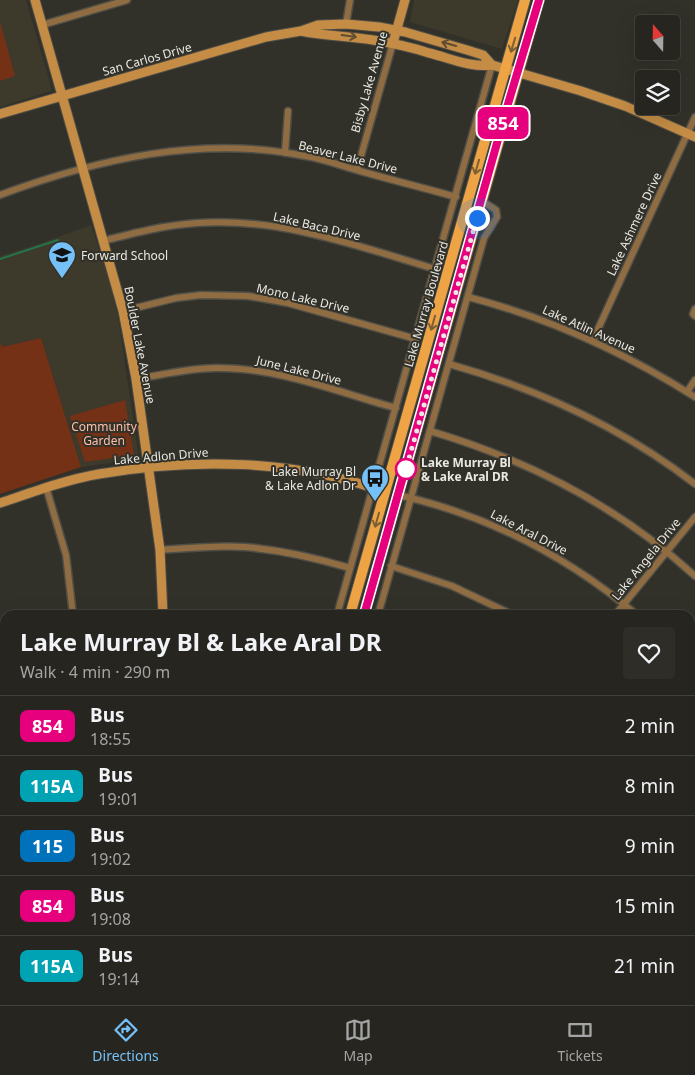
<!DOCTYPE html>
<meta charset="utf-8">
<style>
:root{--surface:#26251f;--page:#2e2d28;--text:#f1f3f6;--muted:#a4a5a4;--line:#42423d;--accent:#75c0f6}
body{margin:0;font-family:"Noto Sans",sans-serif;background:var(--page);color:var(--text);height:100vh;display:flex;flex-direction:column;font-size:19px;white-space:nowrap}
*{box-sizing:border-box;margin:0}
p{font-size:16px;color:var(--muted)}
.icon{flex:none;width:28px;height:28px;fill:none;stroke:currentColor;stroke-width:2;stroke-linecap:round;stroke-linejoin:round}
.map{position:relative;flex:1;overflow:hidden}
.sheet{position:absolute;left:0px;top:610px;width:695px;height:395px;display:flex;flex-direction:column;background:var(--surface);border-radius:15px 15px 0 0;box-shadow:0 5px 20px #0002,0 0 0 1px var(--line)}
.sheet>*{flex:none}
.badge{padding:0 10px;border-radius:8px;font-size:18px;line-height:32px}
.needle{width:32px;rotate:340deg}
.controls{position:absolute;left:635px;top:15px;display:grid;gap:10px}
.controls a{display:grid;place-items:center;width:45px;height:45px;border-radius:5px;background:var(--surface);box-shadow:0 5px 20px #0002,0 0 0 1px var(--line);font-size:25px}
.you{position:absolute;width:25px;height:25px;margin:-12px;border:4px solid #fff;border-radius:50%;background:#1a73e8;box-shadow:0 0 0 8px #1a73e833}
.map>.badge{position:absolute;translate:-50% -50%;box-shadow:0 0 0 2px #fff}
.round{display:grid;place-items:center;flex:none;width:52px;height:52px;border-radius:5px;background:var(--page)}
.overview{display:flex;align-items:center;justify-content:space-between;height:85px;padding:0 20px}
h1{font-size:24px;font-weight:700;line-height:38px}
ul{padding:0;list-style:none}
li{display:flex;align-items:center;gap:15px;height:60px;padding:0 20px;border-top:1px solid var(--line)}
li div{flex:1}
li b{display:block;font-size:19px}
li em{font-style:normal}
li .badge{min-width:55px;font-weight:700;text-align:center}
.menu{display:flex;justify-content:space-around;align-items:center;height:70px;border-top:1px solid var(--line);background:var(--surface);font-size:14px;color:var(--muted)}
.menu a{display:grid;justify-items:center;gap:2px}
.menu .selected{color:var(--accent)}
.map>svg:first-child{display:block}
</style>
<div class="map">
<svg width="695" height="1005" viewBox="0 0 695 1005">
<rect width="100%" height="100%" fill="#323129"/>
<path fill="#3d3a2c" d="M 0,0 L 26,0 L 50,83 L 51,91 L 0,107 Z
M 414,0 L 518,0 L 502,49 L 410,22 Z
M 91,225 L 107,273 L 118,316 L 139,459 L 81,467 L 41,338 L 2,347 L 0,341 L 0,256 L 39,244 Z"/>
<path fill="#743115" d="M 0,22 L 15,76 L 0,81 Z
M 41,338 L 81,467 L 0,494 L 0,341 L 2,347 Z
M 125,400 L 134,455 L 85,462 L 70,416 Z"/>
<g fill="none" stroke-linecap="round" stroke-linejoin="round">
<path stroke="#247449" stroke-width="2" d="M 0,259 L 58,240"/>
<g stroke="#4f4e47" stroke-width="9">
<path id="street" d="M 346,24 L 350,0
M 42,25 L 127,0
M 285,153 L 288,111
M 357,170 L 393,43
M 0,195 C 97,159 202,135 305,156 C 324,159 342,166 360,171 C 392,180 424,188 456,197
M 103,241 C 134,233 165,225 197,223 C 278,217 358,246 435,269
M 468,297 C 549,318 624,352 695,397
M 695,309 L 693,314 L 695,316
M 123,311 L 176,298 L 201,295 L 248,296 L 288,303 L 416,339
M 593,340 L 695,117
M 449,364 C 538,389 621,427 695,484
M 136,379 C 162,375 189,368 216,368 C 278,367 337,392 396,408
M 687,392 L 695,380
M 430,431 C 528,460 619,507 695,576
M 46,487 L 66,555 L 73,615
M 398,495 C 487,515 568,557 637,615
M 160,550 C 188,548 217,545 245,547 C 280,550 316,558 350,568
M 391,566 L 452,586 L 513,615
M 337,615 L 492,65
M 378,615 L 484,238 L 497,217 L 496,210 L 482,201
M 615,615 L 695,517
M 690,668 L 695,674
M 690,787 L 695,796
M 0,828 L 5,827
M 265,1005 L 267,1000"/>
</g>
<g stroke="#4f4e47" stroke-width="11">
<path id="secondary" d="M 35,0 L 123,311 L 136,379 L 160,550 L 163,615
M 301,31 C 325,36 349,36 373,40 C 392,43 411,47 429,53 C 450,58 471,68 492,65 L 581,91 L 625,106 L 695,137
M 393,43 L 405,0
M 0,114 L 266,37 L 301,31 L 318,25 L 346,24 L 379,27 L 405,32 L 467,50 L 483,55 L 492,65
M 0,503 C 33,492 65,480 99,474 C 192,458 295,459 385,492
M 690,900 L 695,898
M 0,916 L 5,915
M 0,929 L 5,928
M 690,997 L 695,995
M 109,1000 L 110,1005
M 398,1004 L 410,1000
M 667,1005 L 680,1000"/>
</g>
<g stroke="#4f4e47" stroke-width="12">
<path id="primary" d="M 350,615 L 525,0
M 364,615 L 539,0
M 239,1005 L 240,1000
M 253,1005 L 254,1000"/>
</g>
<use href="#street" stroke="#8f6c42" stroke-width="6"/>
<use href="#secondary" stroke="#c48c45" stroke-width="9"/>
<use href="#primary" stroke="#eea445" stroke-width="10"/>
</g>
<defs><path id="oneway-shaft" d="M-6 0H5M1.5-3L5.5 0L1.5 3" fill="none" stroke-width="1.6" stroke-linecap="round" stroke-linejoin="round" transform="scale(1.25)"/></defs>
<g stroke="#5e4c31">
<use href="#oneway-shaft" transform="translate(349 36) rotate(8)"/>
<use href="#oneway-shaft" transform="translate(449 44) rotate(-164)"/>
</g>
<g stroke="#7d5f34">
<use href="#oneway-shaft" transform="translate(513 45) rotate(107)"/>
<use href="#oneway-shaft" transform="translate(477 167) rotate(106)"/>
<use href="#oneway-shaft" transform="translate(433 323) rotate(106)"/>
<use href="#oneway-shaft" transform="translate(377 520) rotate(106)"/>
</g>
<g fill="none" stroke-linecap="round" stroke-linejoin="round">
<g stroke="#fff" stroke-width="11">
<path id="line" d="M 364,615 L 508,104 L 539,0"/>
</g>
<use href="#line" stroke="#e6007e" stroke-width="8"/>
<path stroke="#e9e8e3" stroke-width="5" stroke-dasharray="0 9" d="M 406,469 L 404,476 L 477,218"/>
</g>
<defs>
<g id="school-pin" transform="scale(1.4375)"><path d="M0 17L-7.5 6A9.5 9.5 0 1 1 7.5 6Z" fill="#75c0f6" stroke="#323129"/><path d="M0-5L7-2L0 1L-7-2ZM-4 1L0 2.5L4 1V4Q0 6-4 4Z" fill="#111"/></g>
<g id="bus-pin" transform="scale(1.4375)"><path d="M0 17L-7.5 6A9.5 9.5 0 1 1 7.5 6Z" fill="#75c0f6" stroke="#323129"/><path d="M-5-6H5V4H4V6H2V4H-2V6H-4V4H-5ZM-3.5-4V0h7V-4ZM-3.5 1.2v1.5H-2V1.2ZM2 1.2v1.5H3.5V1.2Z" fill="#111"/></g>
</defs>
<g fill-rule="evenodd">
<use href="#school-pin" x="62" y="255"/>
<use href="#bus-pin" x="375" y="478"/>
</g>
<circle fill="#fff" stroke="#e6007e" stroke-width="2.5" cx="406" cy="469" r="10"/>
<g text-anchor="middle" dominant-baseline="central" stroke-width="4" stroke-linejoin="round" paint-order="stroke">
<g font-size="12" fill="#e9e8e3" stroke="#323129">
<text transform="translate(147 59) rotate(-16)">San Carlos Drive</text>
<text transform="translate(369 82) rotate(-74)">Bisby Lake Avenue</text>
<text transform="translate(348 157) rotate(14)">Beaver Lake Drive</text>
<text transform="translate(634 224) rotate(-65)">Lake Ashmere Drive</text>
<text transform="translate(317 226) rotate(13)">Lake Baca Drive</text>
<text transform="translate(303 298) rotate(13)">Mono Lake Drive</text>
<text transform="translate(426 304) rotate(-74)">Lake Murray Boulevard</text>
<text transform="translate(589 329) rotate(24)">Lake Atlin Avenue</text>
<text transform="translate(140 345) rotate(79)">Boulder Lake Avenue</text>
<text transform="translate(299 370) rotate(14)">June Lake Drive</text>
<text transform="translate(161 456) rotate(-5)">Lake Adlon Drive</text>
<text transform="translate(529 532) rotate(27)">Lake Aral Drive</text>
<text transform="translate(646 559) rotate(-51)">Lake Angela Drive</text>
</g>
<g font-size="12" fill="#e9e8e3" stroke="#323129" text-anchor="start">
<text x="81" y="255">Forward School</text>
<text x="356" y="471" text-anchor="end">Lake Murray Bl<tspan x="356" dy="14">&amp; Lake Adlon Dr</tspan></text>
</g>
<g font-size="12" fill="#febfa7" stroke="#323129">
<text x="104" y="426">Community<tspan x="104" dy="14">Garden</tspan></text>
</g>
<g font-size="12" font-weight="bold" fill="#e9e8e3" stroke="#323129" text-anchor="start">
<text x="421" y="462">Lake Murray Bl<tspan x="421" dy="14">&amp; Lake Aral DR</tspan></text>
</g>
</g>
</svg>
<div class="controls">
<a><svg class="needle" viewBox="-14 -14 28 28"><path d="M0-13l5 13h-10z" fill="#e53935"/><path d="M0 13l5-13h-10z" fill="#a4a5a4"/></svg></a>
<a><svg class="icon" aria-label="layers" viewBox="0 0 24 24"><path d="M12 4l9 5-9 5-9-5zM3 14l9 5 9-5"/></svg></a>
</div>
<div class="you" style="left:477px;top:218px"></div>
<b class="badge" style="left:503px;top:123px;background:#e6007e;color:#fff">854</b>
<section class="sheet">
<div class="overview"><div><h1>Lake Murray Bl &amp; Lake Aral DR</h1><p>Walk · 4 min · 290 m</p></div><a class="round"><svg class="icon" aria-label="heart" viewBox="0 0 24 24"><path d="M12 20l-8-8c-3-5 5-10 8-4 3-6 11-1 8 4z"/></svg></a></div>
<ul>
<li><span class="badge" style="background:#e6007e;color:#fff">854</span><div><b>Bus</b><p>18:55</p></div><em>2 min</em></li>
<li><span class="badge" style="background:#00a3b4;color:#fff">115A</span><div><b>Bus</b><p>19:01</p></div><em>8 min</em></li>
<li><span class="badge" style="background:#0072bc;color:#fff">115</span><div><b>Bus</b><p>19:02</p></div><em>9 min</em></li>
<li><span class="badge" style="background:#e6007e;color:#fff">854</span><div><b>Bus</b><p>19:08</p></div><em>15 min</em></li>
<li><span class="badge" style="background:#00a3b4;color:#fff">115A</span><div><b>Bus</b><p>19:14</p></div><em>21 min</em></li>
</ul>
</section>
</div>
<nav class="menu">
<a class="selected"><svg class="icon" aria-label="directions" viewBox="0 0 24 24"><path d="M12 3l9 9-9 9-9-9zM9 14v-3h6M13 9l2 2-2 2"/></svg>Directions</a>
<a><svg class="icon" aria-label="map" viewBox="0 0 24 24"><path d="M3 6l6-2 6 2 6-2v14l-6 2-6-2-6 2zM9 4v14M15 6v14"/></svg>Map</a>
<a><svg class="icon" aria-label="tickets" viewBox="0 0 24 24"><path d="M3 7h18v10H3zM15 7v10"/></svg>Tickets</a>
</nav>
